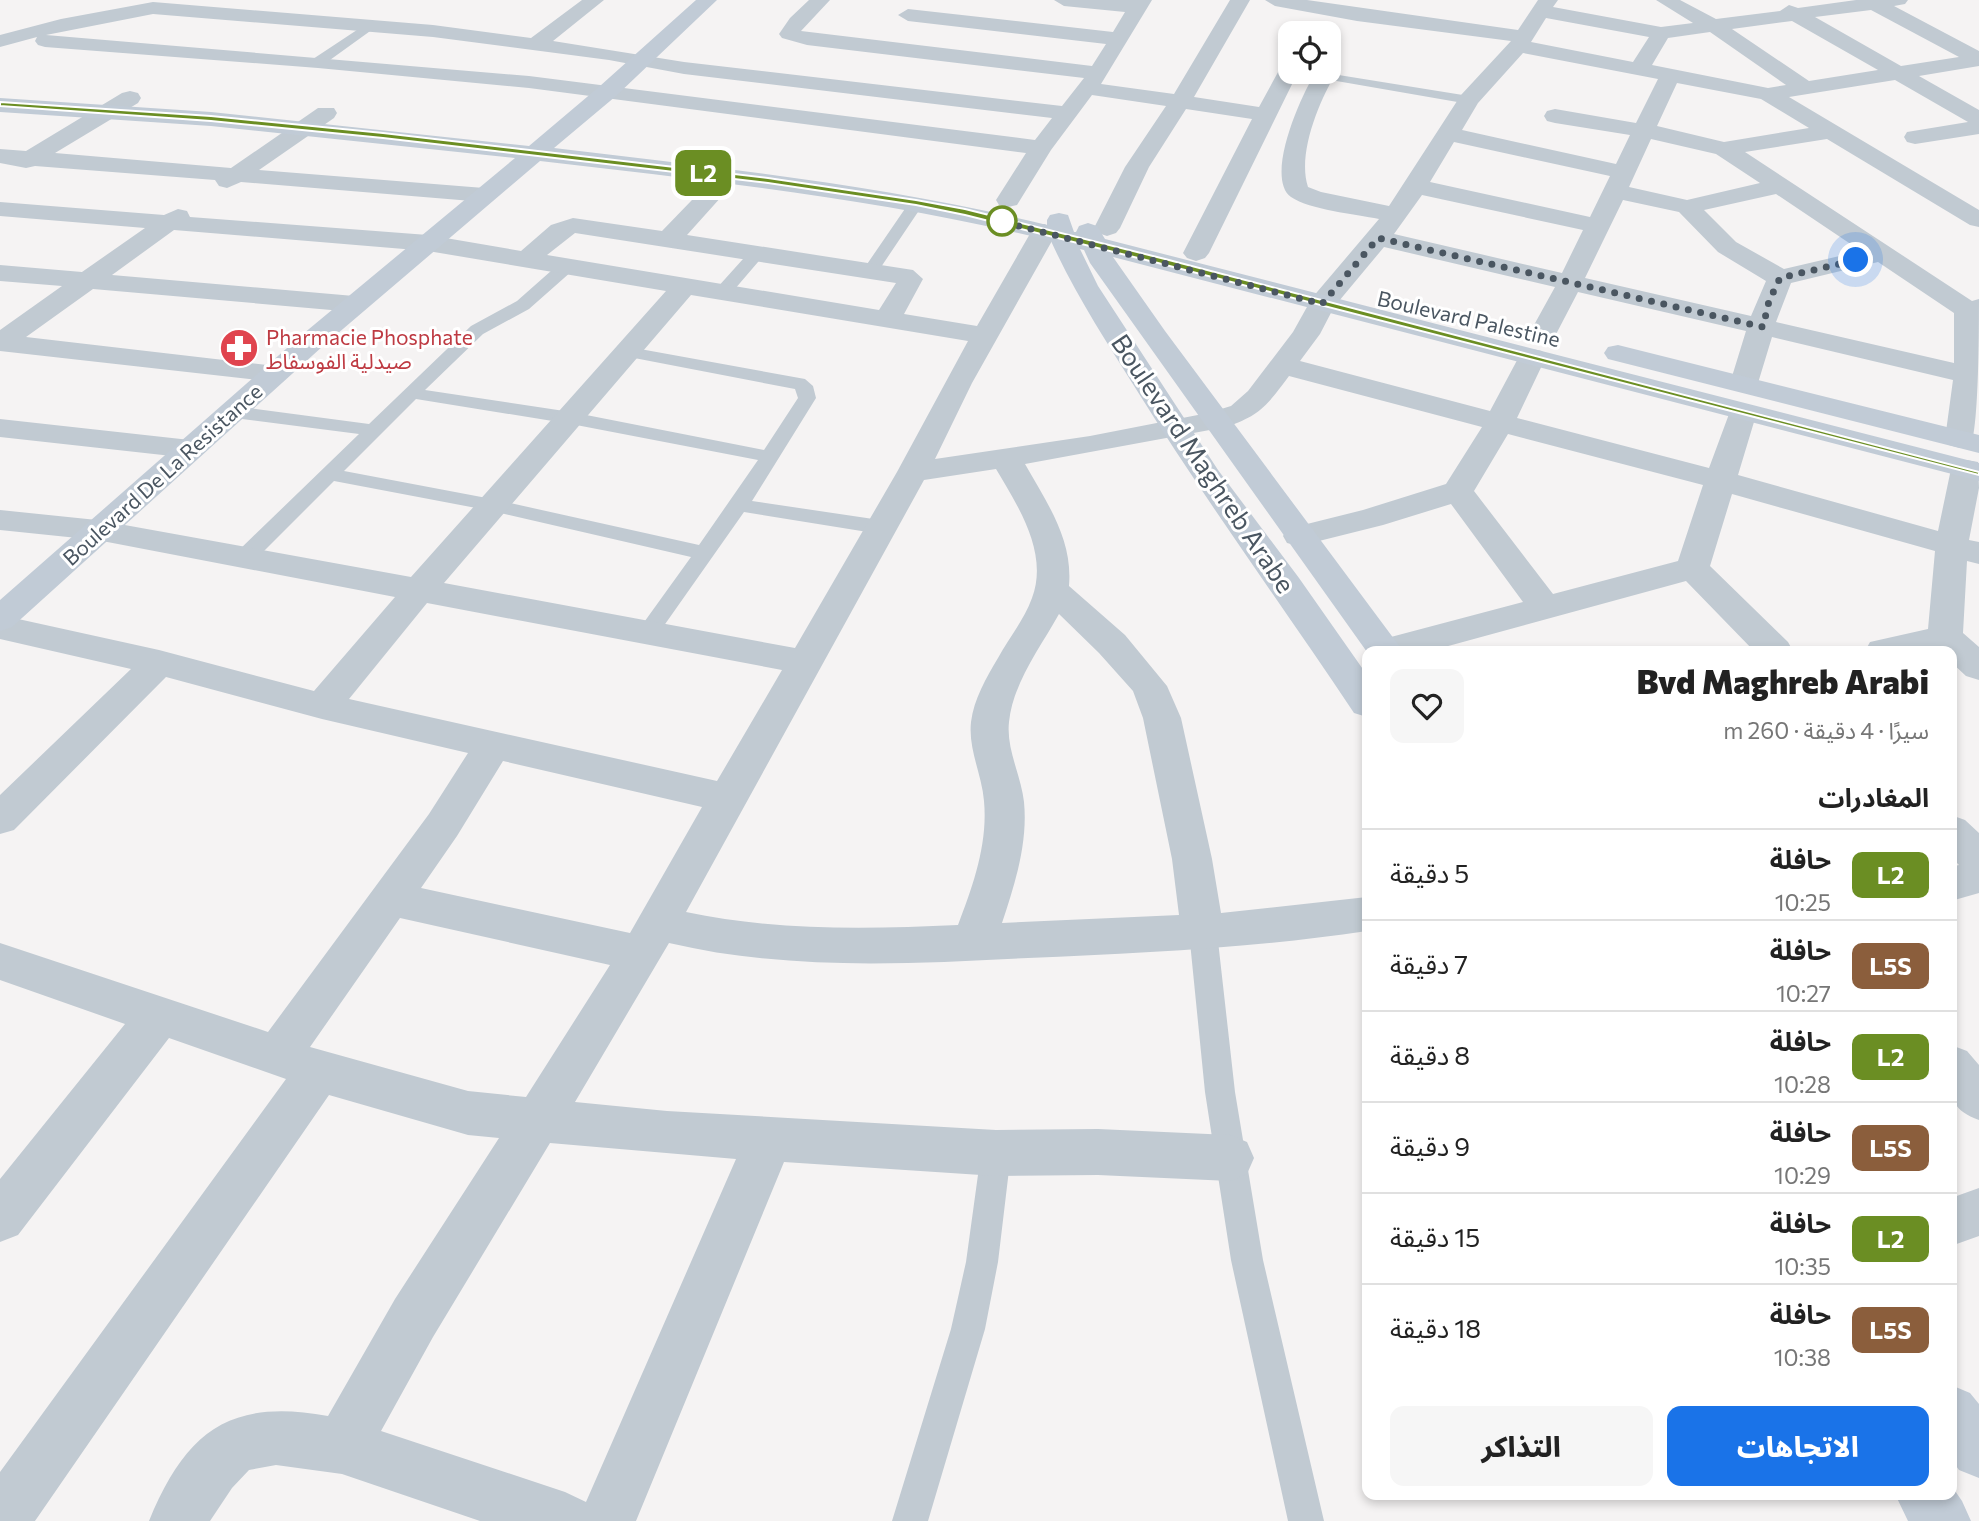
<!DOCTYPE html>
<html lang="ar">
<meta charset="utf-8">
<style>
:root{--surface:#fff;--page:#f6f6f6;--text:#222;--muted:#767676;--line:#e0e0e0;--accent:#1a73e8}
body{margin:0;font-family:Commissioner,"Noto Sans Arabic",sans-serif;background:var(--page);color:var(--text);direction:rtl;height:100vh;display:flex;flex-direction:column;font-size:26px;white-space:nowrap}
*{box-sizing:border-box;margin:0}
p{font-size:23px;color:var(--muted)}
.icon{flex:none;width:38px;height:38px;fill:none;stroke:currentColor;stroke-width:2;stroke-linecap:round;stroke-linejoin:round}
.map{position:relative;flex:1;overflow:hidden;direction:ltr}
.drawer{position:absolute;left:1362px;top:646px;width:595px;height:854px;display:flex;flex-direction:column;background:var(--surface);border-radius:14px;box-shadow:0 4px 10px #0003;direction:rtl}
.drawer>*{flex:none}
.badge{padding:0 14px;border-radius:10px;font-size:24px;line-height:46px}
.fabs{position:absolute;left:1278px;top:21px;display:grid;gap:14px}
.fabs a{display:grid;place-items:center;width:63px;height:63px;border-radius:14px;background:var(--surface);box-shadow:0 4px 10px #0003;font-size:35px}
.you{position:absolute;width:35px;height:35px;margin:-18px;border:5px solid #fff;border-radius:50%;background:#1a73e8;box-shadow:0 0 0 10px #1a73e833}
.map>.badge{position:absolute;translate:-50% -50%;box-shadow:0 0 0 4px #fff}
h2{padding:0 28px;font-size:26px;line-height:63px}
.round{display:grid;place-items:center;flex:none;width:74px;height:74px;border-radius:14px;background:var(--page)}
.headline{display:flex;align-items:center;justify-content:space-between;height:119px;padding:0 28px}
h1{font-size:33px;font-weight:800;line-height:52px}
.primary-button{display:flex;gap:14px;margin-top:auto;padding:14px 28px}
.primary-button a{flex:1;height:80px;border-radius:14px;background:var(--accent);color:#fff;font-size:28px;font-weight:800;line-height:80px;text-align:center}
.primary-button a+a{background:var(--page);color:var(--text)}
ul{padding:0;list-style:none}
li{display:flex;align-items:center;gap:21px;height:91px;padding:0 28px;border-top:2px solid var(--line)}
li div{flex:1}
li b{display:block;font-size:26px}
li em{font-style:normal}
li .badge{min-width:77px;font-weight:700;text-align:center}
.map>svg:first-child{display:block}
</style>
<div class="map">
<svg width="1979" height="1521" viewBox="0 0 1979 1521">
<rect width="100%" height="100%" fill="#f5f3f3"/>
<g fill="none" stroke-linecap="round" stroke-linejoin="round">
<path fill="#c1cad2" fill-rule="evenodd" d="M 369,22 L 375,26 L 373,29 L 323,65 L 313,65 L 313,59 Z
M 1320,72 L 1469,96 L 1476,100 L 1469,104 L 1325,79 L 1318,75 Z
M 916,198 L 924,203 L 879,270 L 877,274 L 865,274 L 863,270 L 911,200 Z
M 758,247 L 764,249 L 766,252 L 764,255 L 728,297 L 716,297 L 714,293 L 716,289 L 752,249 Z
M 566,262 L 574,267 L 572,271 L 529,309 L 483,334 L 425,390 L 571,412 L 764,450 L 798,398 L 795,389 L 629,357 L 620,352 L 629,347 L 805,379 L 813,386 L 816,398 L 752,501 L 880,520 L 887,522 L 890,527 L 887,532 L 880,534 L 744,512 L 656,637 L 648,640 L 640,637 L 637,632 L 691,557 L 492,511 L 334,481 L 253,562 L 237,562 L 234,557 L 237,552 L 359,434 L 234,418 L 225,412 L 227,408 L 234,406 L 369,424 L 471,326 L 517,301 L 560,263 ZM 416,399 L 571,424 L 758,460 L 699,545 L 492,499 L 344,471 Z
M 1203,921 L 1213,924 L 1217,932 L 1235,1092 L 1263,1260 L 1324,1521 L 1288,1521 L 1231,1260 L 1205,1092 L 1189,932 L 1193,924 Z
M 996,1139 L 1007,1143 L 1011,1153 L 998,1262 L 985,1329 L 928,1521 L 892,1521 L 951,1329 L 966,1262 L 981,1153 L 985,1143 Z"/>
<path fill="#c1cad2" fill-rule="evenodd" d="M 582,0 L 604,0 L 553,41 L 684,62 L 1062,106 L 1084,78 L 807,45 L 782,38 L 779,34 L 790,18 L 809,0 L 830,0 L 801,31 L 1092,66 L 1106,44 L 908,21 L 898,15 L 908,9 L 1113,32 L 1125,12 L 1064,6 L 1054,0 L 1152,0 L 1101,84 L 1174,94 L 1230,0 L 1250,0 L 1194,97 L 1259,107 L 1283,63 L 1290,61 L 1290,72 L 1298,72 L 1209,253 L 1205,258 L 1196,261 L 1187,258 L 1183,253 L 1252,119 L 1186,109 L 1149,167 L 1120,228 L 1116,233 L 1107,236 L 1098,233 L 1094,228 L 1125,167 L 1166,106 L 1092,95 L 1051,150 L 1017,205 L 1008,207 L 999,205 L 996,200 L 1026,153 L 529,88 L 318,68 L 45,47 L 38,45 L 35,41 L 37,37 L 0,47 L 0,35 L 61,19 L 153,2 L 433,25 L 531,38 ZM 153,14 L 433,37 L 609,60 L 684,74 L 1052,118 L 1035,140 L 529,76 L 46,35 Z
M 1265,0 L 1307,0 L 1518,30 L 1538,0 L 1558,0 L 1553,7 L 1661,27 L 1693,23 L 1656,0 L 1680,0 L 1716,19 L 1780,11 L 1789,5 L 1798,8 L 1856,0 L 1908,0 L 1905,4 L 1894,6 L 1979,51 L 1979,66 L 1919,76 L 1979,110 L 1979,134 L 1915,144 L 1907,142 L 1904,137 L 1907,132 L 1968,122 L 1895,80 L 1789,97 L 1979,210 L 1979,227 L 1970,225 L 1827,139 L 1745,152 L 1972,301 L 1979,299 C 1979,329 1979,424 1971,445 L 1960,448 L 1949,445 L 1945,439 L 1953,380 L 1772,337 L 1758,383 L 1754,389 L 1744,392 L 1734,389 L 1730,383 L 1746,331 L 1578,292 L 1553,340 L 1543,342 L 1533,340 L 1529,334 L 1555,287 L 1384,247 L 1334,307 L 1320,334 L 1300,361 L 1490,411 L 1522,351 L 1532,349 L 1542,351 L 1546,357 L 1517,418 L 1709,468 L 1732,406 L 1742,403 L 1752,406 L 1757,412 L 1738,475 L 1938,531 L 1951,469 L 1956,462 L 1967,460 L 1978,462 L 1979,488 L 1969,540 L 1979,542 L 1979,564 L 1967,561 L 1963,633 L 1979,647 L 1979,680 L 1966,676 L 1951,662 L 1951,651 L 1865,651 L 1870,642 L 1928,629 L 1935,551 L 1732,494 L 1710,566 L 1788,642 L 1793,651 L 1754,651 L 1686,581 L 1430,651 L 1367,651 L 1372,642 L 1523,602 L 1451,504 L 1383,525 L 1299,546 L 1287,543 L 1283,536 L 1287,529 L 1363,510 L 1446,484 L 1482,427 L 1289,376 C 1267,405 1261,415 1226,427 L 1025,464 C 1047,503 1073,539 1069,586 L 1125,635 L 1167,686 L 1181,718 L 1212,859 L 1221,913 L 1367,897 L 1367,931 C 1254,948 1142,953 1028,958 C 908,964 788,971 669,943 L 575,1102 L 667,1111 L 996,1130 L 1098,1129 L 1230,1135 L 1247,1142 L 1254,1158 L 1247,1174 L 1230,1181 L 1098,1175 L 996,1176 L 784,1162 L 636,1521 L 480,1521 L 342,1474 L 276,1465 L 249,1470 L 232,1488 L 210,1521 L 149,1521 C 186,1431 230,1398 328,1416 L 395,1299 L 499,1138 L 468,1135 L 329,1095 L 35,1521 L 0,1521 L 0,1472 L 286,1079 L 169,1038 L 18,1235 L 0,1242 L 0,1179 L 125,1024 L 0,980 L 0,943 L 268,1032 L 429,814 L 468,753 L 322,719 L 166,677 L 14,830 L 0,834 L 0,795 L 131,669 L 0,639 L 0,615 L 159,650 L 314,691 L 395,597 L 97,540 L 0,530 L 0,510 L 97,520 L 411,577 L 666,291 L 428,251 L 174,230 L 112,275 L 354,296 L 364,298 L 367,304 L 364,310 L 354,312 L 93,289 L 26,337 L 285,367 L 289,373 L 285,379 L 275,382 L 0,351 L 0,330 L 62,286 L 0,281 L 0,265 L 82,272 L 145,228 L 0,216 L 0,202 L 164,215 L 178,209 L 187,211 L 190,217 L 428,235 L 521,251 L 551,225 L 573,218 L 662,231 L 720,171 L 736,171 L 740,176 L 687,235 L 913,270 L 923,279 L 904,314 L 977,326 L 1031,232 L 1035,227 L 1044,224 L 1053,227 L 1057,232 L 972,383 L 935,459 L 1090,436 L 1208,413 L 1231,406 L 1248,391 L 1293,332 L 1312,298 L 1379,219 C 1355,214 1310,210 1291,197 C 1264,177 1302,93 1316,72 L 1328,72 L 1328,66 L 1337,72 C 1319,100 1297,155 1308,187 L 1321,192 L 1389,206 L 1461,95 L 1511,41 L 1357,21 L 1275,6 ZM 1871,10 L 1959,57 L 1901,66 L 1815,17 ZM 1546,18 L 1649,37 L 1633,62 L 1531,42 ZM 1792,21 L 1878,70 L 1809,81 L 1732,29 ZM 1710,32 L 1786,85 L 1768,88 L 1652,65 L 1668,38 ZM 1523,53 L 1658,79 L 1636,123 L 1555,109 L 1547,111 L 1544,116 L 1547,121 L 1555,123 L 1630,135 L 1616,164 L 1462,130 L 1478,103 ZM 1677,83 L 1761,99 L 1809,128 L 1724,142 L 1657,126 ZM 1651,139 L 1716,154 L 1760,183 L 1687,200 L 1629,187 ZM 1454,142 L 1610,176 L 1590,217 L 1430,182 ZM 1776,194 L 1861,251 L 1784,269 L 1736,242 L 1704,210 ZM 1422,195 L 1583,230 L 1562,273 L 1394,234 ZM 1623,200 L 1679,212 L 1718,252 L 1766,281 L 1751,316 L 1585,278 ZM 575,233 L 896,283 L 879,310 L 547,255 ZM 1878,262 L 1954,313 L 1954,363 L 1776,322 L 1791,283 ZM 691,295 L 968,341 L 897,472 L 795,648 L 444,583 ZM 1508,434 L 1703,485 L 1678,561 L 1553,594 L 1474,491 ZM 996,469 C 1018,506 1049,553 1032,598 C 1024,620 1009,638 998,658 C 986,678 974,699 971,722 C 968,749 982,775 984,801 C 988,844 973,886 958,925 C 867,929 775,931 686,912 L 924,480 ZM 427,603 L 782,670 L 717,781 L 349,699 ZM 1059,614 L 1099,653 L 1133,691 L 1143,718 L 1172,859 L 1179,915 L 1002,923 C 1015,884 1028,843 1024,802 C 1021,775 1006,749 1009,722 C 1013,683 1040,648 1059,614 ZM 503,761 L 702,807 L 630,933 L 421,888 L 457,836 ZM 400,918 L 610,965 L 526,1097 L 468,1091 L 310,1047 ZM 550,1143 L 736,1159 L 586,1502 L 565,1492 L 381,1431 L 433,1337 Z
M 130,91 L 138,93 L 141,98 L 138,103 L 55,153 L 231,168 L 318,108 L 334,108 L 337,113 L 334,118 L 259,170 L 484,188 L 493,190 L 496,195 L 493,200 L 484,202 L 241,182 L 227,188 L 219,186 L 215,180 L 35,166 L 26,168 L 0,163 L 0,149 L 26,151 L 122,93 Z
M 0,419 L 190,440 L 201,443 L 205,449 L 201,455 L 190,458 L 0,437 Z
M 1951,815 L 1965,820 L 1979,833 L 1979,893 L 1951,901 L 1951,867 L 1959,865 L 1951,857 Z
M 1951,1045 L 1967,1051 L 1979,1065 L 1979,1120 C 1940,1106 1951,1081 1951,1045 Z
M 1979,1188 L 1979,1236 L 1951,1246 L 1951,1198 Z"/>
<path fill="#c1cbd6" fill-rule="evenodd" d="M 696,0 L 717,0 L 616,96 L 554,148 C 719,168 885,185 1047,225 L 1047,220 L 1050,215 L 1059,213 L 1068,215 L 1074,232 L 1076,232 L 1079,226 L 1088,223 L 1097,226 L 1105,239 L 1979,463 L 1979,481 L 1113,257 L 1165,331 L 1403,651 L 1367,652 L 1090,263 L 1084,250 L 1080,249 L 1098,286 L 1218,470 L 1299,578 L 1367,675 L 1367,717 L 1354,713 C 1282,605 1205,500 1136,389 C 1106,341 1075,294 1051,241 C 883,199 711,181 540,161 L 323,346 L 12,627 L 0,631 L 0,600 L 303,334 L 515,158 L 211,126 L 0,112 L 0,98 L 211,112 L 529,146 L 600,86 Z
M 1618,345 L 1979,435 L 1979,453 L 1608,359 L 1604,353 L 1608,347 Z
M 1951,1385 L 1970,1393 L 1979,1404 L 1979,1478 L 1959,1470 L 1951,1459 Z
M 1951,1485 L 1962,1501 L 1971,1521 L 1908,1521 L 1895,1494 L 1951,1494 Z"/>
</g>
<path fill="#6b8e23" stroke="#fff" stroke-width="2" d="M 0,102 L 211,116 L 383,133 L 768,178 L 916,200 L 965,209 L 1165,259 L 1979,472 L 1979,475 L 1158,263 L 965,215 L 916,205 L 768,183 L 383,138 L 211,121 L 0,106 Z"/>
<g fill="none" stroke-linecap="round" stroke-linejoin="round">
<path stroke="#4a5661" stroke-width="7" stroke-dasharray="0 12.6" d="M 1002,221 L 992,219 L 1322,304 L 1378,238 L 1763,327 L 1769,301 L 1780,278 L 1856,260"/>
</g>
<defs>
<g id="pharmacy-disc" transform="scale(2.0125)"><circle r="9.5" fill="#e0444e" stroke="#fff"/><path d="M-2-6h4v4h4v4h-4v4h-4v-4h-4v-4h4Z" fill="#fff"/></g>
</defs>
<g fill-rule="evenodd">
<use href="#pharmacy-disc" x="239" y="348"/>
</g>
<circle fill="#fff" stroke="#6b8e23" stroke-width="3.5" cx="1002" cy="221" r="14"/>
<g text-anchor="middle" dominant-baseline="central" stroke-width="6" stroke-linejoin="round" paint-order="stroke">
<g font-size="21" fill="#4a5661" stroke="#fff">
<text transform="translate(1469 318) rotate(13)">Boulevard Palestine</text>
<text transform="translate(162 474) rotate(-42)">Boulevard De La Resistance</text>
</g>
<g font-size="21" fill="#be3a42" stroke="#fff" text-anchor="start">
<text x="266" y="336">Pharmacie Phosphate<tspan x="266" dy="24">صيدلية الفوسفاط</tspan></text>
</g>
<g font-size="26" fill="#4a5661" stroke="#fff">
<text transform="translate(1204 463) rotate(56)">Boulevard Maghreb Arabe</text>
</g>
</g>
</svg>
<div class="fabs">
<a><svg class="icon" aria-label="locate" viewBox="0 0 24 24"><circle cx="12" cy="12" r="6"/><path d="M12 2v4M12 18v4M2 12h4M18 12h4"/></svg></a>
</div>
<div class="you" style="left:1856px;top:260px"></div>
<b class="badge" style="left:703px;top:173px;background:#6b8e23;color:#fff">L2</b>
<section class="drawer">
<div class="headline"><div><h1>Bvd Maghreb Arabi</h1><p>سيرًا · 4 دقيقة · 260 m</p></div><a class="round"><svg class="icon" aria-label="heart" viewBox="0 0 24 24"><path d="M12 20l-8-8c-3-5 5-10 8-4 3-6 11-1 8 4z"/></svg></a></div>
<h2>المغادرات</h2>
<ul>
<li><span class="badge" style="background:#6b8e23;color:#fff">L2</span><div><b>حافلة</b><p>10:25</p></div><em>5 دقيقة</em></li>
<li><span class="badge" style="background:#8b5e3c;color:#fff">L5S</span><div><b>حافلة</b><p>10:27</p></div><em>7 دقيقة</em></li>
<li><span class="badge" style="background:#6b8e23;color:#fff">L2</span><div><b>حافلة</b><p>10:28</p></div><em>8 دقيقة</em></li>
<li><span class="badge" style="background:#8b5e3c;color:#fff">L5S</span><div><b>حافلة</b><p>10:29</p></div><em>9 دقيقة</em></li>
<li><span class="badge" style="background:#6b8e23;color:#fff">L2</span><div><b>حافلة</b><p>10:35</p></div><em>15 دقيقة</em></li>
<li><span class="badge" style="background:#8b5e3c;color:#fff">L5S</span><div><b>حافلة</b><p>10:38</p></div><em>18 دقيقة</em></li>
</ul>
<div class="primary-button"><a>الاتجاهات</a><a>التذاكر</a></div>
</section>
</div>
